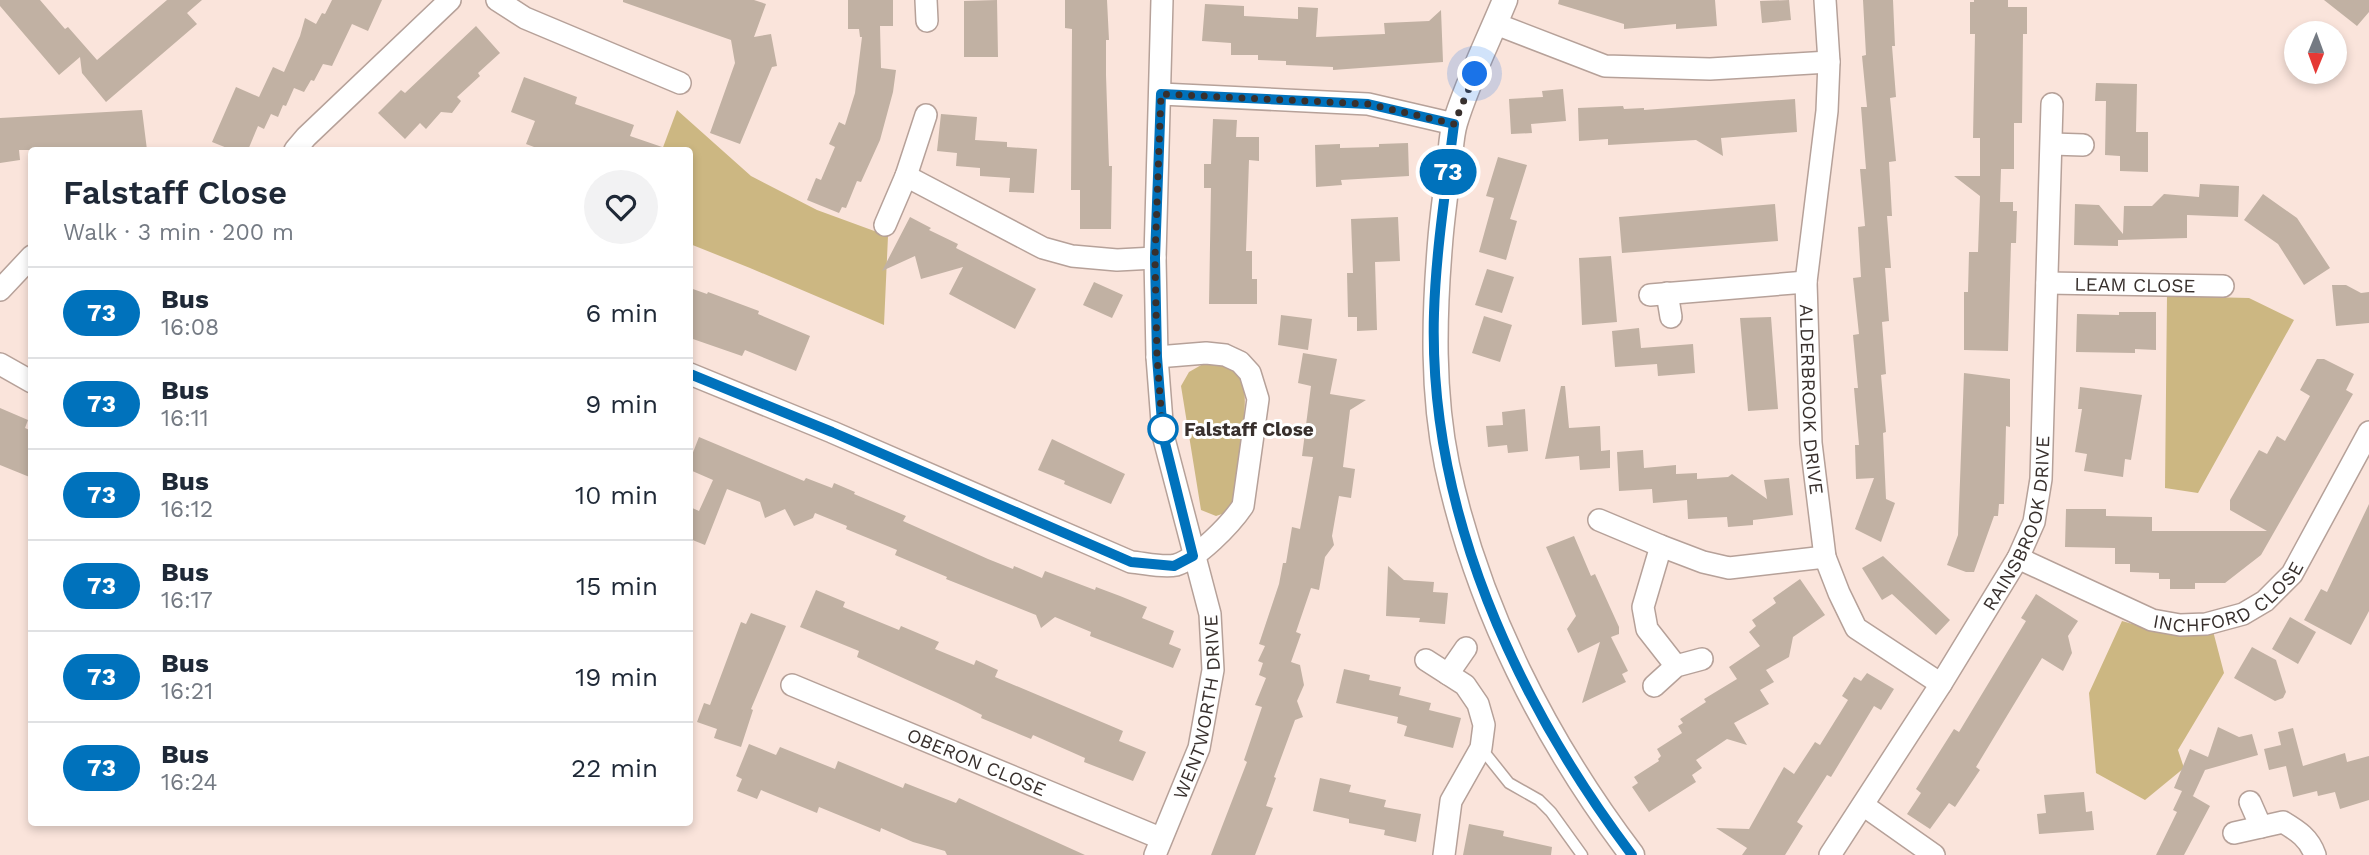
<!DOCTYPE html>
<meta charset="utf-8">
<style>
:root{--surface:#fff;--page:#f2f2f3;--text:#1f2937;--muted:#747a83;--line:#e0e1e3}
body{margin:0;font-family:"Work Sans",sans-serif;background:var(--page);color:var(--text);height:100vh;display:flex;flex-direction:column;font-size:26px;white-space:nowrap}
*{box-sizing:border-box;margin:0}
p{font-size:23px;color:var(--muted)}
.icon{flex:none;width:38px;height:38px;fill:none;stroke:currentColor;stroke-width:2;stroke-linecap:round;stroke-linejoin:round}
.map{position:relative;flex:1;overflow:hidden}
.details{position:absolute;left:28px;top:147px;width:665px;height:679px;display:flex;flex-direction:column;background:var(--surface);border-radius:7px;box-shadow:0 4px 10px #0003}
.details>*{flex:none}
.badge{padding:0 14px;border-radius:23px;font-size:24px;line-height:46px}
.needle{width:46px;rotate:181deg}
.fabs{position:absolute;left:2284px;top:21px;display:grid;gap:14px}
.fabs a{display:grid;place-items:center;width:63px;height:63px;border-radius:50%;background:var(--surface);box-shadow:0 4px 10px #0003;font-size:35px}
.you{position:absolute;width:35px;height:35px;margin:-18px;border:5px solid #fff;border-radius:50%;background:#1a73e8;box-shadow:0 0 0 10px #1a73e833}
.map>.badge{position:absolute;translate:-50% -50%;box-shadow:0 0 0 4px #fff}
.round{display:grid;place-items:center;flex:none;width:74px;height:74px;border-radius:37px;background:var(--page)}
.summary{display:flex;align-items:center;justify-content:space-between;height:119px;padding:0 35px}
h1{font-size:33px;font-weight:600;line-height:52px}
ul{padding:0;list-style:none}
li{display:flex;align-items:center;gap:21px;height:91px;padding:0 35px;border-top:2px solid var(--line)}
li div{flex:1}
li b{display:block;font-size:26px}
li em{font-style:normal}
li .badge{min-width:77px;font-weight:700;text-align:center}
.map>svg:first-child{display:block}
</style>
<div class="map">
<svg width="2369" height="855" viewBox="0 0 2369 855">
<rect width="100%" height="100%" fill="#fae4db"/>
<path fill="#ccb782" d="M 677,110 L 751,176 L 817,210 L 888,236 L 884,325 L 750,268 L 690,244 L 690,150 L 662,150 Z
M 2167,296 L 2249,298 L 2294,320 L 2198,493 L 2165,488 Z
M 1203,364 C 1217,364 1233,363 1241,378 C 1252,396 1236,477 1233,501 L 1225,513 L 1216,516 L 1201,510 L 1181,386 L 1189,372 Z
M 2122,621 L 2150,629 L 2213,631 L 2224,673 L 2178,750 L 2184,768 L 2145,800 L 2096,773 L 2089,693 Z"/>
<path fill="#c1b1a3" d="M 0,0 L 40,0 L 65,29 L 68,27 L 97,60 L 167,0 L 202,0 L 187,13 L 197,24 L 106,102 L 82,73 L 80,57 L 59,75 L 0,6 Z
M 332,0 L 382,0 L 368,31 L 352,24 L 332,66 L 323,64 L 314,81 L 311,80 L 304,92 L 294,88 L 286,106 L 283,105 L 278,117 L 271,114 L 264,129 L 258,126 L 248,150 L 232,150 L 212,142 L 236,87 L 259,97 L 273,67 L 284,72 L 300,36 L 305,18 L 316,24 L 322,13 L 325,14 Z
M 623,0 L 754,0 L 766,4 L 754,37 L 771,34 L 777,66 L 772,67 L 740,144 L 710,133 L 735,63 L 731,40 L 623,2 Z
M 848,0 L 893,0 L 893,26 L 880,26 L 881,68 L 896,70 L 893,92 L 880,140 L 861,182 L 857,181 L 846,208 L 842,207 L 839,213 L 807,200 L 816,178 L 821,180 L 835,147 L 829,144 L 839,122 L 845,125 L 855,93 L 862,37 L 860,37 L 859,29 L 848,29 Z
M 997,0 L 998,57 L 964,57 L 964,1 Z
M 1065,0 L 1107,0 L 1109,40 L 1106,40 L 1106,75 L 1109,166 L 1112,166 L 1111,229 L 1080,229 L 1080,190 L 1071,190 L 1072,29 L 1065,28 Z
M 1559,0 L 1715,0 L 1717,26 L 1676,29 L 1676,24 L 1624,29 L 1624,24 L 1558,4 Z
M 1789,0 L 1791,20 L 1762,23 L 1760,1 Z
M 1863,0 L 1893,0 L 1895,46 L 1892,46 L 1896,97 L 1890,98 L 1896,161 L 1889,162 L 1892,216 L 1887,216 L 1891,268 L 1885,268 L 1889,321 L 1882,322 L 1886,374 L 1881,375 L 1886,432 L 1883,433 L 1886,499 L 1895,503 L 1881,542 L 1855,529 L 1874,478 L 1856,479 L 1855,445 L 1859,445 L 1854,388 L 1858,388 L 1853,335 L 1859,334 L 1853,278 L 1861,277 L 1858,227 L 1865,226 L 1860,169 L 1866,169 L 1861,107 L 1867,107 L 1862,56 L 1866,55 Z
M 1974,0 L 2008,0 L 2008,7 L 2027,7 L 2027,34 L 2023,34 L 2022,123 L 2014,123 L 2014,169 L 2001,169 L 2000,202 L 2013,202 L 2013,211 L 2017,211 L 2016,243 L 2011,243 L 2008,351 L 1964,350 L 1964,292 L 1968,292 L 1969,252 L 1978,252 L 1980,196 L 1954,176 L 1980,176 L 1980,138 L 1973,138 L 1975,34 L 1970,34 L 1970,2 L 1974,2 Z
M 2324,0 L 2369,0 L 2369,12 L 2357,26 Z
M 1205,4 L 1244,6 L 1244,16 L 1298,19 L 1298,7 L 1318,8 L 1316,37 L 1385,34 L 1384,23 L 1429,21 L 1441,10 L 1443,62 L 1333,70 L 1333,67 L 1286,65 L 1286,61 L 1258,60 L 1258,55 L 1231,55 L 1231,43 L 1202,41 Z
M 476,26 L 500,53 L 478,73 L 480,76 L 457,97 L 461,101 L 452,113 L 441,112 L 426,129 L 420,123 L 405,139 L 378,113 L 401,90 L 405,93 Z
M 524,77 L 577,97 L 575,104 L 634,125 L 630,136 L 665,148 L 664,150 L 542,150 L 526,144 L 535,121 L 511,112 Z
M 2096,83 L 2137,84 L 2136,132 L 2148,132 L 2148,172 L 2120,171 L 2120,156 L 2105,155 L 2106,101 L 2095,101 Z
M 1563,89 L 1566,121 L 1531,124 L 1532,133 L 1511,134 L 1509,99 L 1543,97 L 1542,91 Z
M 1795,99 L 1797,132 L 1721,138 L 1723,156 L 1696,140 L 1608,145 L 1608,139 L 1579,141 L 1578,108 L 1623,106 L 1624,109 L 1644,108 L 1644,110 Z
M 142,110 L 147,150 L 19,150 L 20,160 L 0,163 L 0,118 Z
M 941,114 L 977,117 L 975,140 L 1007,142 L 1007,147 L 1037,149 L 1034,193 L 1009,192 L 1010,178 L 980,176 L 980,168 L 956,166 L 957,153 L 937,151 Z
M 1213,119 L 1237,120 L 1236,137 L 1259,137 L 1259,161 L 1249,160 L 1246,251 L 1252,251 L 1252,279 L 1257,279 L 1257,304 L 1209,304 L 1211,188 L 1204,188 L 1204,164 L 1211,164 Z
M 1408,143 L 1409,176 L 1341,180 L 1342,185 L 1316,187 L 1315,145 L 1340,144 L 1340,148 L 1379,147 L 1379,144 Z
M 1498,157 L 1527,165 L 1510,219 L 1517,221 L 1506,260 L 1479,252 L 1494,198 L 1486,196 Z
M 2200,184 L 2239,186 L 2238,217 L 2187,215 L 2187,238 L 2118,240 L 2118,246 L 2074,245 L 2075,204 L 2099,205 L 2123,234 L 2124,206 L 2152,206 L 2164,194 L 2199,197 Z
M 2263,194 L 2297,218 L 2330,268 L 2304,285 L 2278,244 L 2244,220 Z
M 1775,204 L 1778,241 L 1622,253 L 1619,217 Z
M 910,217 L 931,228 L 929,230 L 958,244 L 956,248 L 1036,289 L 1015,329 L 949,294 L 963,267 L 921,279 L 915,256 L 882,271 Z
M 1398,217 L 1400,261 L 1375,262 L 1377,330 L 1357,331 L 1357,317 L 1348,317 L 1347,273 L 1353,273 L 1351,219 Z
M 1611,256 L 1617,322 L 1582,325 L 1579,258 Z
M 1487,269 L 1514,277 L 1502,313 L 1475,305 Z
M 1094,282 L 1123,295 L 1112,318 L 1083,305 Z
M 2332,285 L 2346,285 L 2361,293 L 2369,292 L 2369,323 L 2336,326 Z
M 690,288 L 707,294 L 708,292 L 759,311 L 758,314 L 810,336 L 796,371 L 745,350 L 742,356 L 690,338 Z
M 2119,312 L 2156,312 L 2156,350 L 2135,349 L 2135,353 L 2076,352 L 2077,314 L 2119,315 Z
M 1281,315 L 1312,319 L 1308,350 L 1278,345 Z
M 1484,316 L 1512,325 L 1500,362 L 1472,353 Z
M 1771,317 L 1778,409 L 1748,411 L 1740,318 Z
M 1639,328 L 1641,348 L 1693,344 L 1695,373 L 1658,376 L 1657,364 L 1615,367 L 1612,331 Z
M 1303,353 L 1337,359 L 1330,394 L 1366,400 L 1350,410 L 1343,467 L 1355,469 L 1351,498 L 1339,496 L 1332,536 L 1334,545 L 1325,557 L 1319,590 L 1311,588 L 1296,632 L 1301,634 L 1291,662 L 1300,665 L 1304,685 L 1297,701 L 1303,717 L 1295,720 L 1274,777 L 1276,778 L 1266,806 L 1273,808 L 1255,855 L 1211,855 L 1247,762 L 1244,760 L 1262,707 L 1255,705 L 1266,678 L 1259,675 L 1263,663 L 1258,661 L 1265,646 L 1259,644 L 1279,584 L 1283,563 L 1286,563 L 1292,527 L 1300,529 L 1306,497 L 1313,457 L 1302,456 L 1311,386 L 1298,383 Z
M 2317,359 L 2324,359 L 2354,374 L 2346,390 L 2353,394 L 2261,555 L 2225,583 L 2195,583 L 2195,589 L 2170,589 L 2170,579 L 2159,579 L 2159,573 L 2130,572 L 2130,564 L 2115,564 L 2115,548 L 2065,547 L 2066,509 L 2106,509 L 2106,516 L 2152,517 L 2152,531 L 2267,531 L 2230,510 L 2230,500 L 2259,450 L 2267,454 L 2277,436 L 2285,441 L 2310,396 L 2300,390 Z
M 1964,373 L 2010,379 L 2010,427 L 2006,426 L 2004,504 L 1999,504 L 1998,516 L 1994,516 L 1974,572 L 1966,572 L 1947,565 L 1958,535 Z
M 1561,386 L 1565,386 L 1569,428 L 1600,426 L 1601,451 L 1610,450 L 1610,468 L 1580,470 L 1579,456 L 1545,459 Z
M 2080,387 L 2142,395 L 2131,460 L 2125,459 L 2123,477 L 2084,471 L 2087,454 L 2075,452 L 2082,409 L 2078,409 Z
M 0,408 L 28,420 L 25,428 L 32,431 L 32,478 L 0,465 Z
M 1525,409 L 1528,451 L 1508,453 L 1507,445 L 1488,447 L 1486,426 L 1503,425 L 1502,412 Z
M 699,437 L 804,481 L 806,478 L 832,488 L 834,483 L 855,492 L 854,494 L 906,516 L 903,521 L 988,559 L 1013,569 L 1014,566 L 1042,578 L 1045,571 L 1095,590 L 1096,587 L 1120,596 L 1147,607 L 1142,618 L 1174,631 L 1169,644 L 1181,649 L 1173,668 L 1090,636 L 1091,632 L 1055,617 L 1041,628 L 1036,615 L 946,579 L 947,577 L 895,555 L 897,550 L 846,529 L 847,526 L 815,513 L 813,518 L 794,526 L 785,509 L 765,518 L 760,502 L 727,489 L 705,545 L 690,539 L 690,507 L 699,511 L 713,480 L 690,470 L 690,460 Z
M 1052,439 L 1125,474 L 1111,504 L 1064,484 L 1065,481 L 1038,470 Z
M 1643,450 L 1644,468 L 1676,465 L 1676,474 L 1697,473 L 1697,479 L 1728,477 L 1732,474 L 1767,499 L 1764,480 L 1789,478 L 1793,515 L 1753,520 L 1753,525 L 1728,527 L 1727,517 L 1688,519 L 1687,500 L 1653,503 L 1652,489 L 1619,491 L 1617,452 Z
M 2369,504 L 2369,611 L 2351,645 L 2304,620 L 2321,589 L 2327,592 Z
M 1574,536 L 1591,576 L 1595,574 L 1619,627 L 1619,634 L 1611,637 L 1628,671 L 1622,674 L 1626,682 L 1582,703 L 1600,642 L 1578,653 L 1567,629 L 1576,616 L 1546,547 Z
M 1883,556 L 1950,620 L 1936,635 L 1892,594 L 1882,600 L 1862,568 Z
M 1388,566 L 1404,580 L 1434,582 L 1433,592 L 1448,593 L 1445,624 L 1419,622 L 1420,618 L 1386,616 Z
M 1800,579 L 1825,615 L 1793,637 L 1789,657 L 1766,670 L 1774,682 L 1760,690 L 1769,704 L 1734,723 L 1747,745 L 1727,739 L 1696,760 L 1702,768 L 1692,775 L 1696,782 L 1649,812 L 1632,787 L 1638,783 L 1634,777 L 1659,761 L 1658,759 L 1661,756 L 1657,749 L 1682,733 L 1678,726 L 1683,723 L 1680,719 L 1706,702 L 1704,699 L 1737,679 L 1729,667 L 1760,646 L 1749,632 L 1756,626 L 1752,620 L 1776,603 L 1773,598 Z
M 816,590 L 845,602 L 843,607 L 877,621 L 899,630 L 901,626 L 939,642 L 935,649 L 974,665 L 976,660 L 998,670 L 995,677 L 1123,731 L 1119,741 L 1146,752 L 1133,781 L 1084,762 L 1085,758 L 1033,735 L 1031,739 L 981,718 L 982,715 L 958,703 L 857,657 L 859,651 L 800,627 Z
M 2036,594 L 2078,621 L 2068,636 L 2072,653 L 2063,671 L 2042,658 L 1976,767 L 1980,770 L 1955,807 L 1949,803 L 1930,829 L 1907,814 L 1921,793 L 1916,789 L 1954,729 L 1959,732 L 2026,621 L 2021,618 Z
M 751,613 L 786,626 L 751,709 L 753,710 L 741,747 L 714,738 L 717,729 L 697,722 L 704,703 L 710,705 L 741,622 L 746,624 Z
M 2290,617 L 2316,632 L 2298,664 L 2272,649 Z
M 2252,647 L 2276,660 L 2286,692 L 2283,698 L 2275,701 L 2234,678 Z
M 1344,669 L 1370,675 L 1369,680 L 1401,687 L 1399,695 L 1431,703 L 1429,710 L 1461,718 L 1453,748 L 1404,736 L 1407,726 L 1397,723 L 1398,717 L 1336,703 Z
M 1867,673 L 1894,689 L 1881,710 L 1874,706 L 1831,777 L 1827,775 L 1797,822 L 1803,826 L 1785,855 L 1742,855 L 1747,848 L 1716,828 L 1749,829 L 1784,767 L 1794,774 L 1815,742 L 1820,745 L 1848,700 L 1842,696 L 1854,677 L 1861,681 Z
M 2218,727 L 2239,737 L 2252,734 L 2258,755 L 2205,770 L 2193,796 L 2191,795 L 2210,806 L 2184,855 L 2156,855 L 2177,812 L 2173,810 L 2182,791 L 2174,788 L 2190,749 L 2208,757 Z
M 2293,728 L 2303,766 L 2345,753 L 2347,762 L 2369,756 L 2369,800 L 2340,809 L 2335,792 L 2318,796 L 2317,791 L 2293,797 L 2286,766 L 2269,770 L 2264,749 L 2281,745 L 2278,732 Z
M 749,744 L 776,755 L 780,747 L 835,769 L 838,761 L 903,788 L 905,783 L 956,803 L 959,798 L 1085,855 L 947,855 L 945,851 L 913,842 L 881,828 L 880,832 L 819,807 L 817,813 L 761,790 L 757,799 L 737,791 L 742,779 L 736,776 Z
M 1320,778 L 1351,785 L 1349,792 L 1386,800 L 1384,807 L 1421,814 L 1416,842 L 1384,835 L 1385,830 L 1349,823 L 1349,819 L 1313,811 Z
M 2084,792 L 2086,812 L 2092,811 L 2094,830 L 2039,834 L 2037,814 L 2046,813 L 2044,795 Z
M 1469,824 L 1504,831 L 1503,836 L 1552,847 L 1551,855 L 1463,855 Z"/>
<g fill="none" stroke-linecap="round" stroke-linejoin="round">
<g stroke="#b6a199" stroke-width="13">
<path id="service" d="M 1481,748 L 1509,783 L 1539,800 L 1551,812 L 1582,855"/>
</g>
<g stroke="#b6a199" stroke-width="24">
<g id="minor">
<path d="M 497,0 L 525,18 L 680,83"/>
<path d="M 926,0 L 927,21"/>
<path id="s1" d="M 1825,0 L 1829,62 L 1827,111 L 1806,282 L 1811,443 L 1825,557 L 1839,593 L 1856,628 L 1941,684"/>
<path d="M 1496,24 L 1605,66 L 1710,69 L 1829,62"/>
<path d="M 1161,94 L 1368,104 L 1454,124"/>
<path d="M 2052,144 L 2083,145"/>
<path d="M 295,150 L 306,137 L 450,0"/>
<path d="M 906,176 L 1043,248 L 1072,256 L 1117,260 L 1155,258"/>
<path d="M 885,225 L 906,176 L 926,115"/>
<path id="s2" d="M 2047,283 L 2223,286"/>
<path d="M 0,290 L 32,256"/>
<path d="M 1667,293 L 1671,317"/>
<path d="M 1650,295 L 1806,282"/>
<path d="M 0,364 L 32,382"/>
<path d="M 690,374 L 832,432 L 1131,562 C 1144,563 1163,568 1176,565 C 1198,558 1230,525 1243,506 L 1258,399 L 1250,373 L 1240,362 L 1225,355 L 1206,353 L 1157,357"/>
<path d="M 1599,520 L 1661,546 L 1703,562 L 1729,568 L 1825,557"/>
<path d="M 1661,546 L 1643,607 L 1647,629 L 1676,666"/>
<path id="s3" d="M 2018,558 L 2152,620 L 2180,625 L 2206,624 L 2243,614 L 2265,601 L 2292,574 L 2369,432"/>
<path d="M 1426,660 L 1465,685 L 1478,704 L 1484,725 L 1481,748 L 1451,801 L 1444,855"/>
<path d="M 1448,674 L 1466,648"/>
<path id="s4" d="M 792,685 L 1160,838"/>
<path d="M 1654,686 L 1676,666 L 1702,659"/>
<path d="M 2250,802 L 2261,827"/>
<path d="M 1863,805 L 1934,855"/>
<path d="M 2234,833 L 2283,822 C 2298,831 2309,838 2315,855"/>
<path id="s5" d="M 1155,855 L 1199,748 L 1213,670 L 1210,614 L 1163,435 L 1157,357 L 1155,258 L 1162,0"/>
<path id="s6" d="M 1830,855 L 1941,684 L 2018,558 L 2034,522 L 2041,479 L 2052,104"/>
</g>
</g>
<g stroke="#b6a199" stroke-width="27">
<path id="tertiary" d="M 1505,0 C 1489,39 1467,83 1455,123 C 1451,136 1451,151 1449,165 C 1446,191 1442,217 1440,244 C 1434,317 1432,392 1447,465 C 1477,607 1545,740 1632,855"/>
</g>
<use href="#service" stroke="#fff" stroke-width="10"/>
<use href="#minor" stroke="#fff" stroke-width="21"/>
<use href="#tertiary" stroke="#fff" stroke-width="24"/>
</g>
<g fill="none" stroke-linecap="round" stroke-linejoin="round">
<g stroke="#fff" stroke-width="16">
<path id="line" d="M 690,374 L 832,432 L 1131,562 L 1174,566 L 1193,556 L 1163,435 L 1157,357 L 1155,258 L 1161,94 L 1368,104 L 1454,124 C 1446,187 1436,250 1434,313 C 1428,510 1516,701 1632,855"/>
</g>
<use href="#line" stroke="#0072bc" stroke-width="10"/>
<path stroke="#38302d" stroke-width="7" stroke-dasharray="0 12.6" d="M 1163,429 L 1163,435 L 1157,357 L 1155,258 L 1161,94 L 1368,104 L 1454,124 L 1475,74"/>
</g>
<circle fill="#fff" stroke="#0072bc" stroke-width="3.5" cx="1163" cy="429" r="14"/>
<g text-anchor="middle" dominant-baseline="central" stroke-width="6" stroke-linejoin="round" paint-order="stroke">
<g font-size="19" fill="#38302d" stroke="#fff">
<text stroke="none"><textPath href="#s2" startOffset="88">LEAM CLOSE</textPath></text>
<text stroke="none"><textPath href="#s1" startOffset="401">ALDERBROOK DRIVE</textPath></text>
<text stroke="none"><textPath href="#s6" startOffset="385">RAINSBROOK DRIVE</textPath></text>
<text stroke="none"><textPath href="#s3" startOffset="233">INCHFORD CLOSE</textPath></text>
<text stroke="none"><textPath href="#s5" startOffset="156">WENTWORTH DRIVE</textPath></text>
<text stroke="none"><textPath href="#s4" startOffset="200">OBERON CLOSE</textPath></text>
</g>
<g font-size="19" font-weight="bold" fill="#38302d" stroke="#fff" text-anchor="start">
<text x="1184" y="429">Falstaff Close</text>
</g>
</g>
</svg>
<div class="fabs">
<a><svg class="needle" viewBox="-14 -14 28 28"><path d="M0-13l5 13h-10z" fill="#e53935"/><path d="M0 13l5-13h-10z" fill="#747a83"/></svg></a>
</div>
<div class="you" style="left:1475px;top:74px"></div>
<b class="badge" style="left:1448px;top:172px;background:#0072bc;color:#fff">73</b>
<section class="details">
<div class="summary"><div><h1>Falstaff Close</h1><p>Walk · 3 min · 200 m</p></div><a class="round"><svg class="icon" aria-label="heart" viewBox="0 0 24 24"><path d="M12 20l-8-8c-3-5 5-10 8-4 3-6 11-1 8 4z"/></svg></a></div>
<ul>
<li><span class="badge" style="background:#0072bc;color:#fff">73</span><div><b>Bus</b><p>16:08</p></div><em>6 min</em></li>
<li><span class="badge" style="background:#0072bc;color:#fff">73</span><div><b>Bus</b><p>16:11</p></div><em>9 min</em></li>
<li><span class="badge" style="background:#0072bc;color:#fff">73</span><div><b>Bus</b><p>16:12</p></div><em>10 min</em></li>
<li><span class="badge" style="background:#0072bc;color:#fff">73</span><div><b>Bus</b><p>16:17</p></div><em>15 min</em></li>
<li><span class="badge" style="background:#0072bc;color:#fff">73</span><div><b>Bus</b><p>16:21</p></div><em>19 min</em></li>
<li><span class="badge" style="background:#0072bc;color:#fff">73</span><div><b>Bus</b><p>16:24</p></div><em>22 min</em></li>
</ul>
</section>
</div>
